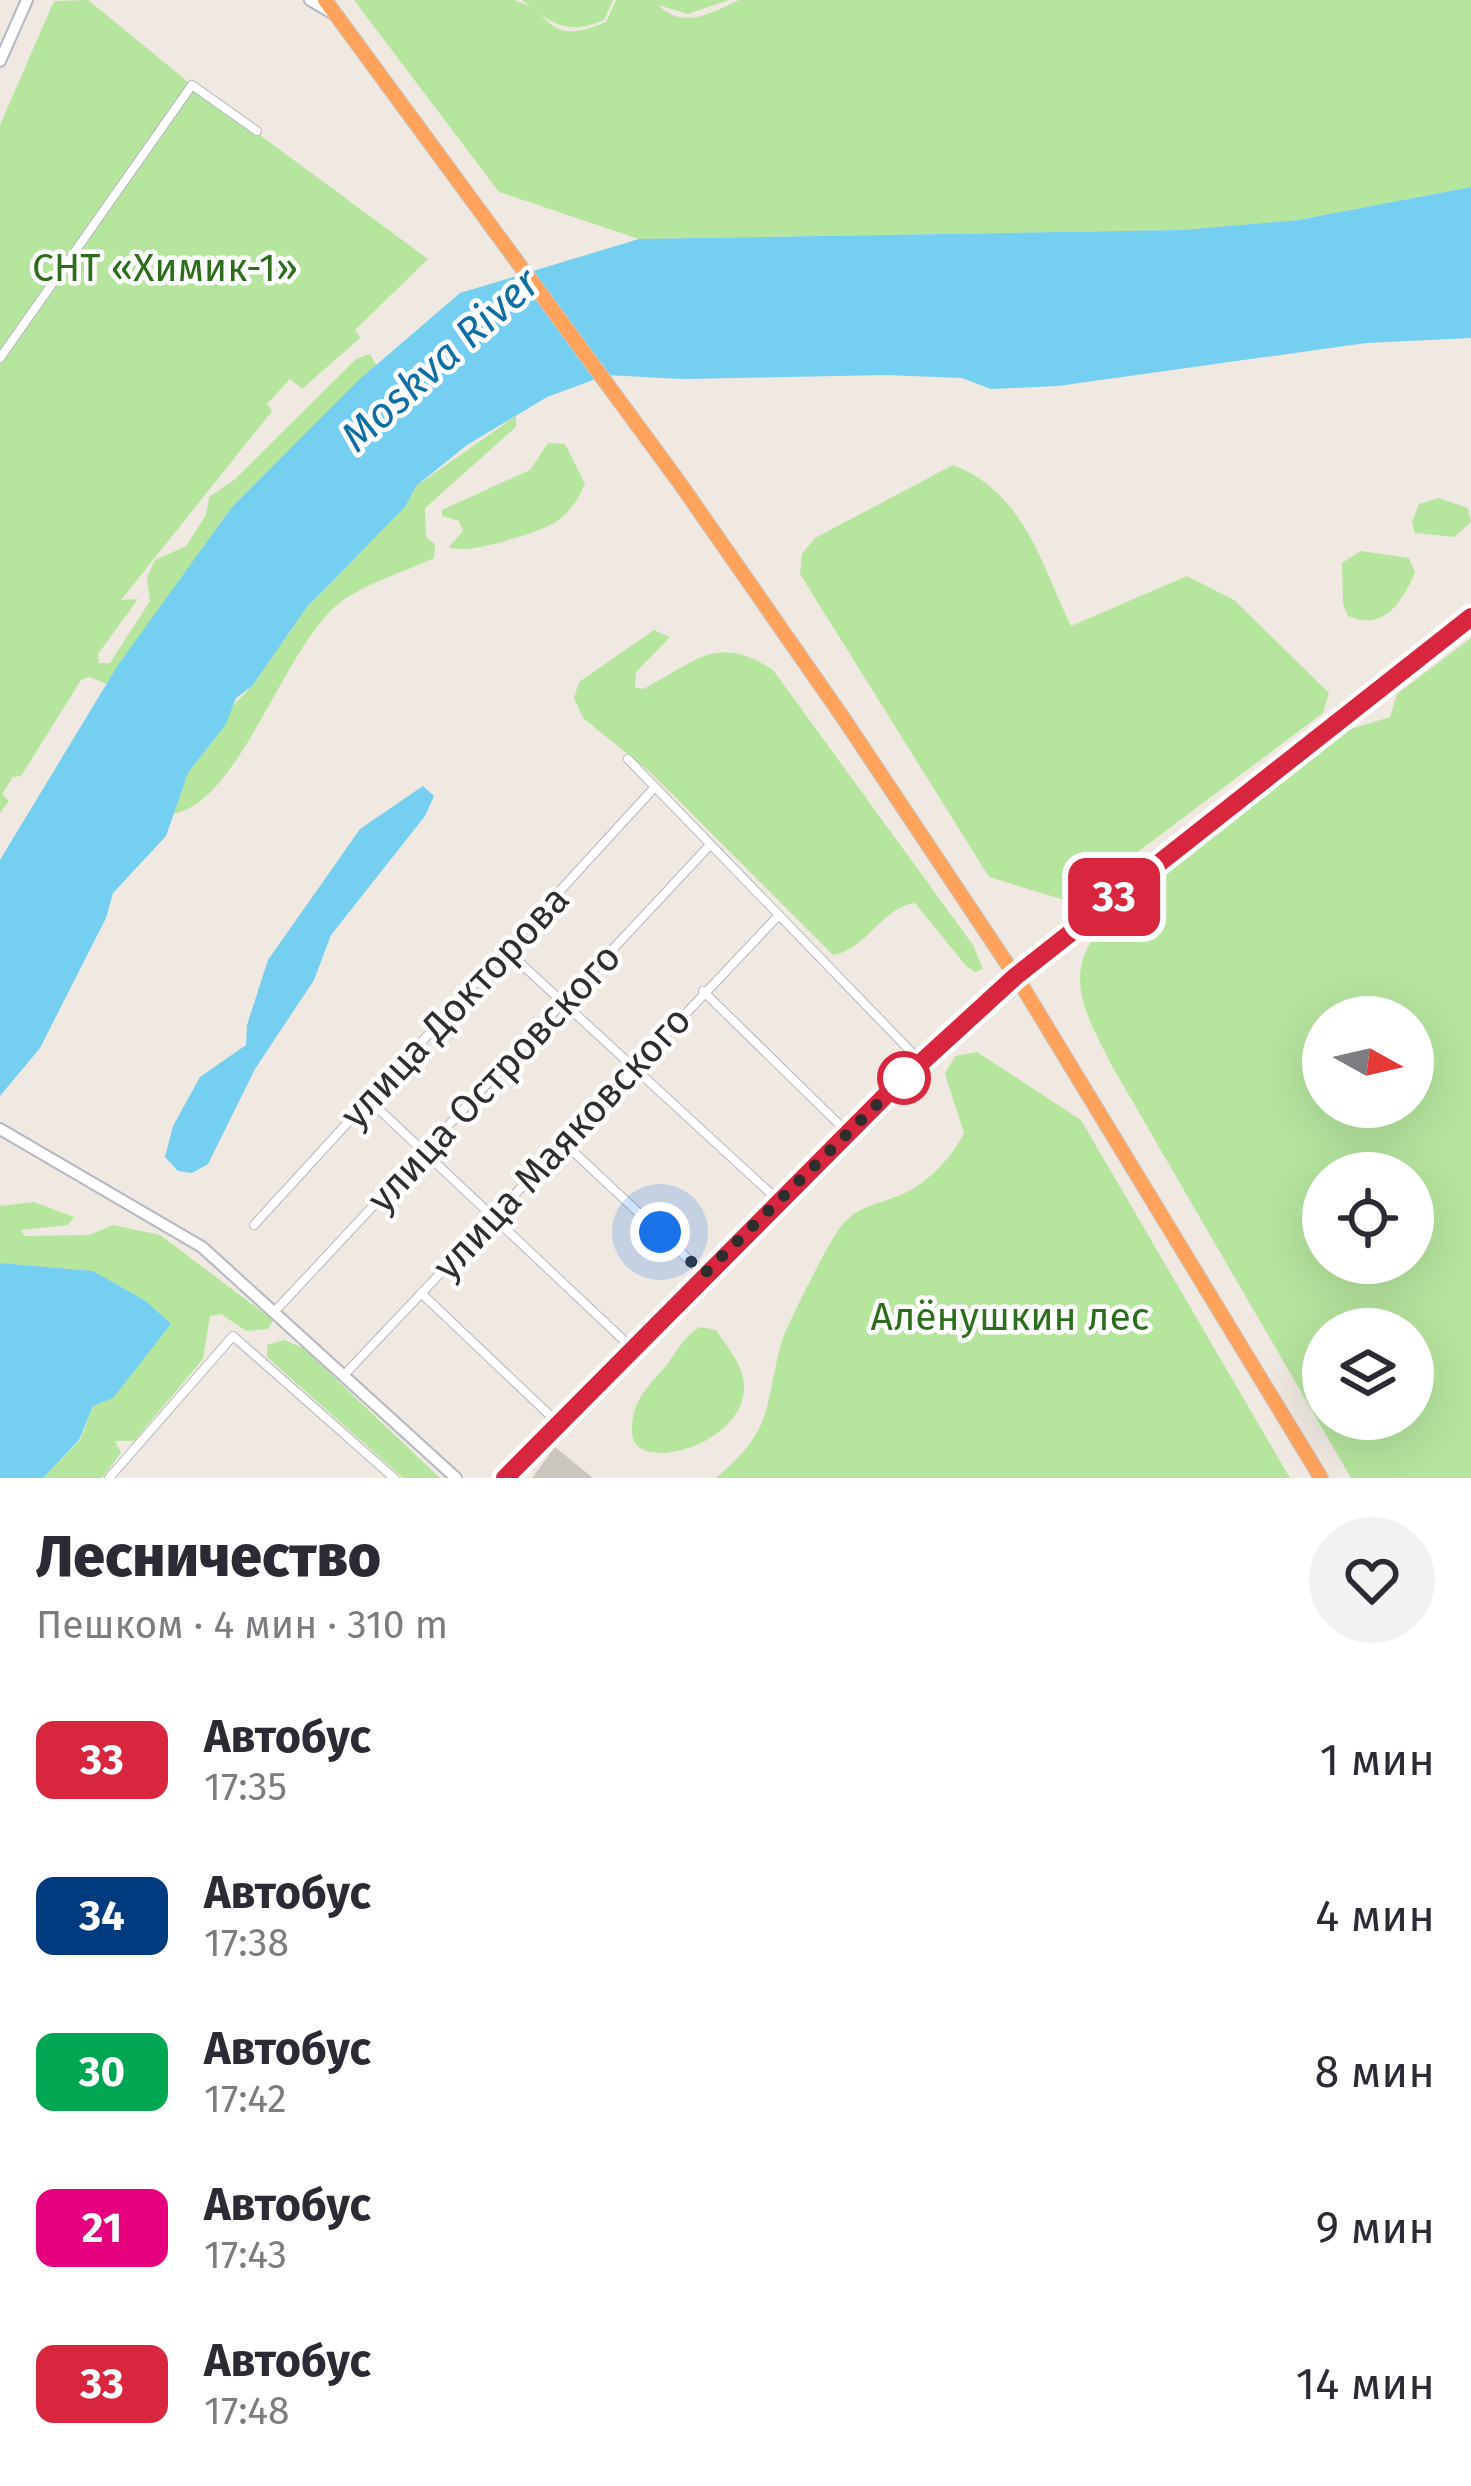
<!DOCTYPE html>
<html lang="ru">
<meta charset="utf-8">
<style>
:root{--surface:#fff;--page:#f2f2f3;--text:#2b2b33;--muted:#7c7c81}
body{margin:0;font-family:"Fira Sans",sans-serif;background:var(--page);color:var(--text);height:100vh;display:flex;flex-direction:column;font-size:45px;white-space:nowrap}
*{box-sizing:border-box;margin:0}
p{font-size:39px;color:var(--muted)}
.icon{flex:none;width:66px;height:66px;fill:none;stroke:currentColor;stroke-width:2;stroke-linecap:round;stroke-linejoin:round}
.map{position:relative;height:1478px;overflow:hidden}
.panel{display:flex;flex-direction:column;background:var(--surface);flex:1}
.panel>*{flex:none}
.badge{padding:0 24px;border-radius:18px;font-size:42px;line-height:78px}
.needle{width:78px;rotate:98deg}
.buttons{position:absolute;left:1302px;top:996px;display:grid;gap:24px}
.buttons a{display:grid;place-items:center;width:132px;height:132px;border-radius:50%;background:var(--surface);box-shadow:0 12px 48px #0002;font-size:60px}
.you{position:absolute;width:60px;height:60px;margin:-30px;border:9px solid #fff;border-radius:50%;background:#1a73e8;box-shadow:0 0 0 18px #1a73e833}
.map>.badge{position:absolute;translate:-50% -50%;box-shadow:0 0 0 6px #fff}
.round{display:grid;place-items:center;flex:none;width:126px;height:126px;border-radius:63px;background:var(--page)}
.summary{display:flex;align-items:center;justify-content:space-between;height:204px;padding:0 36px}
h1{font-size:57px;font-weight:800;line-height:90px}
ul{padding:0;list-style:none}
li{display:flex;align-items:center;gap:36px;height:156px;padding:0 36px}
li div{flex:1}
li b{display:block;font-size:45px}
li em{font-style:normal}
li .badge{min-width:132px;font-weight:700;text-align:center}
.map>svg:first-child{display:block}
</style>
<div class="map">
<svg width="1471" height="1478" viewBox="0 0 1471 1478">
<rect width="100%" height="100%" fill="#efe9e1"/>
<path fill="#b6e59e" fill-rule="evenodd" d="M 88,0 L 192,85 L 428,259 L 355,330 L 360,338 L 302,389 L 290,379 L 267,404 L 272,411 L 121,600 L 138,599 L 98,654 L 99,663 L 110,663 L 150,601 L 147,578 L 155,560 L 186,546 L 206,515 L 209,497 L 234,480 L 356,359 L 370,354 L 376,365 L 232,507 L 106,684 L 90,677 L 81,680 L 21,776 L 13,777 L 2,794 L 9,801 L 0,813 L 0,125 L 54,1 Z
M 354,0 C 386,0 490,0 514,0 C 557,13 544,48 606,22 L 616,0 L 729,0 L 688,14 L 658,5 C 684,30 711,13 739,0 L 1471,0 L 1471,187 L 1298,220 L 1182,230 L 639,239 L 499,192 Z
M 522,0 L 613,0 L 604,20 C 568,36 551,24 522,0 Z
M 516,416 L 516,427 L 425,508 L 426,537 L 435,544 L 434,558 C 405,572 368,582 342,601 C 284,643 239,808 170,814 L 188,773 L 226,724 L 226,713 L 252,686 L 307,607 L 405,507 L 416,486 Z
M 548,443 L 565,444 L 585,484 C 577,501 570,513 554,523 C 538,533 464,556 449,547 L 463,531 L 459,521 L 442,516 L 442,510 L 530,470 Z
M 953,465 C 1024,492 1041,563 1071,626 L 1187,576 L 1234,600 L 1329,693 L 1323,713 L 1071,902 L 989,877 L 800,574 L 802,554 L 815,538 Z
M 1439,498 L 1468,508 L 1471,522 L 1454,537 L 1415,533 L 1412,522 L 1419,504 Z
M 1361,551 L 1409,558 L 1415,573 C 1401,603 1385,631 1348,616 L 1343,604 L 1342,563 Z
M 654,630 L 670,637 L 636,672 L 635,687 L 643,689 C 695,663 716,632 773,670 L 973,945 L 983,969 L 975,972 L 966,966 L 915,903 C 883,906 866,950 833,955 L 650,772 L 583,718 L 574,698 L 579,682 Z
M 1471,638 L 1471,1478 L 1351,1478 L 1112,1066 C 1077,998 1059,965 1121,906 L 1334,734 L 1390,717 L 1397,694 ZM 1323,1017 L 1413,1017 L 1413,1107 L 1323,1107 ZM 1323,1173 L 1413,1173 L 1413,1263 L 1323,1263 ZM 1323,1329 L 1413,1329 L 1413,1419 L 1323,1419 Z
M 977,1052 L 1081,1120 L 1290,1478 L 716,1478 C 777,1426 763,1407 782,1341 C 787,1325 831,1237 842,1225 C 861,1203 883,1204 907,1192 C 930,1181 953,1155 964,1133 L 945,1074 L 955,1056 Z
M 34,1202 L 74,1217 L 68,1225 L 21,1230 L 25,1236 L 89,1235 L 113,1225 L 160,1235 L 273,1320 L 268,1329 L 246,1331 L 221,1314 L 210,1316 L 203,1359 L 134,1441 L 115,1441 L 121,1453 L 102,1478 L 43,1478 L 80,1440 L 93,1406 L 113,1397 L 171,1324 L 146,1301 L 93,1271 L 0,1263 L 0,1206 Z
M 700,1327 L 716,1330 C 725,1344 740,1361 743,1378 C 756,1443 632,1478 632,1432 C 631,1408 642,1392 658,1375 C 674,1359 680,1339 700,1327 Z
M 284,1340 L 303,1348 L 440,1478 L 403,1478 L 267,1357 L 267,1345 Z"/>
<path fill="#75cff0" d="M 1471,187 L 1471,338 L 1366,343 L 1058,386 L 991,389 L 962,378 L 886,375 L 681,379 L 607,375 L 547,397 L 467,445 L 416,486 L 405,507 L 307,607 L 252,686 L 236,698 L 226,724 L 188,773 L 166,836 L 113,893 L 106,918 L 40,1048 L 0,1096 L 0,860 L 118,665 L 232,507 L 361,378 L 460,293 L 639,239 L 1182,230 L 1298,220 Z
M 423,786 L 434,796 L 425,816 L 331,935 L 314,980 L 255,1069 L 208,1164 L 192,1173 L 178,1171 L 165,1157 L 173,1126 L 200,1077 L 246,1045 L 247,1025 L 268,960 L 360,829 Z
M 0,1263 L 93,1271 L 146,1301 L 171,1324 L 113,1398 L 93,1406 L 79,1440 L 43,1478 L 0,1478 Z"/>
<path fill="#cbc7bf" d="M 555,1447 L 593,1478 L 532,1478 Z"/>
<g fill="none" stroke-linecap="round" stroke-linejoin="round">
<g stroke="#b4b7c1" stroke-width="10">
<path id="street" d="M 0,358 L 192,85 L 257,131
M 628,759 L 921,1062
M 507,951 L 779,1201
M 703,991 L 848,1133
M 369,1100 L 632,1348
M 562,1141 L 704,1274
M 254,1225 L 654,788
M 421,1293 L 558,1423
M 277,1309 L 710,845
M 346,1373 L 779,915
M 109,1478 L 233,1336 L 394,1478"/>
</g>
<g stroke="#b4b7c1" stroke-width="14">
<path id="secondary" d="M 310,0 L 332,13
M 0,61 L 27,0
M 0,1129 L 202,1247 L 456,1478
M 505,1478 L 890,1091 L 1015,976 L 1471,617"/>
</g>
<g stroke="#c9c9c9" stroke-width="16">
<path id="highway" d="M 325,0 L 679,482 L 844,719 L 1022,986 L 1321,1478"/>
</g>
<use href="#street" stroke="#fff" stroke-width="8"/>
<use href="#secondary" stroke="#fff" stroke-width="10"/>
<use href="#highway" stroke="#ffa35c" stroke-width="14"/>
</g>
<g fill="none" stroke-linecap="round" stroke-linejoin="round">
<g stroke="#fff" stroke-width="27">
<path id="line" d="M 505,1478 L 890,1091 L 1016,976 L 1471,617"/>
</g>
<use href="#line" stroke="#d7263d" stroke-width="18"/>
<path stroke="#2e2e2e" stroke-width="12" stroke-dasharray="0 21.6" d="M 660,1232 L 704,1274 L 904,1078"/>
</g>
<circle fill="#fff" stroke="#d7263d" stroke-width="6" cx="904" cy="1078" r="24"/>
<g text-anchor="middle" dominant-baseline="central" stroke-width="9" stroke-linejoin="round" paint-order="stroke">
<g font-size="39" fill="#2c6e1b" stroke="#fff">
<text x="165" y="268">СНТ «Химик-1»</text>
<text x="1010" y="1317">Алёнушкин лес</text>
</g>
<g font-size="39" fill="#2e2e2e" stroke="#fff">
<text transform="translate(455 1007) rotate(-47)">улица Докторова</text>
<text transform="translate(494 1078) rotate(-47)">улица Островского</text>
<text transform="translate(562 1143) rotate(-47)">улица Маяковского</text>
</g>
<g font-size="42" font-style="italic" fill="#0d6fa3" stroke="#fff">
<text transform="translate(440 360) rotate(-42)">Moskva River</text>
</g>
</g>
</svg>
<div class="buttons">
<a><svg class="needle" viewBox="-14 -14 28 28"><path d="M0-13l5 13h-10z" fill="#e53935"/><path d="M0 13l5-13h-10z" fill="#7c7c81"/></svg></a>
<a><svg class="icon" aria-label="locate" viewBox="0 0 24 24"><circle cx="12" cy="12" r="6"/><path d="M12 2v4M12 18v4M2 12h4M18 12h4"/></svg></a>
<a><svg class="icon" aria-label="layers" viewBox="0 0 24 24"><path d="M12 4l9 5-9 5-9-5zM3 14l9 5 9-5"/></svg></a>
</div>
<div class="you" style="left:660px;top:1232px"></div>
<b class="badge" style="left:1114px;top:897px;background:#d7263d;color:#fff">33</b>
</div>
<section class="panel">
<div class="summary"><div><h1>Лесничество</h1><p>Пешком · 4 мин · 310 m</p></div><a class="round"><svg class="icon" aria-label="heart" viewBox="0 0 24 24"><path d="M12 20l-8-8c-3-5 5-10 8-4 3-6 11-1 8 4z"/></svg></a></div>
<ul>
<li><span class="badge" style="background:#d7263d;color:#fff">33</span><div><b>Автобус</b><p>17:35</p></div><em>1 мин</em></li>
<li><span class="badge" style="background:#003b80;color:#fff">34</span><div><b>Автобус</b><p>17:38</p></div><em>4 мин</em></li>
<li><span class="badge" style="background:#00a651;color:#fff">30</span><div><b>Автобус</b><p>17:42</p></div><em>8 мин</em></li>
<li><span class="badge" style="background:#e6007e;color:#fff">21</span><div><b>Автобус</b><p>17:43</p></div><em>9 мин</em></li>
<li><span class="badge" style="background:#d7263d;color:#fff">33</span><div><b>Автобус</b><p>17:48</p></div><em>14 мин</em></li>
</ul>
</section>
